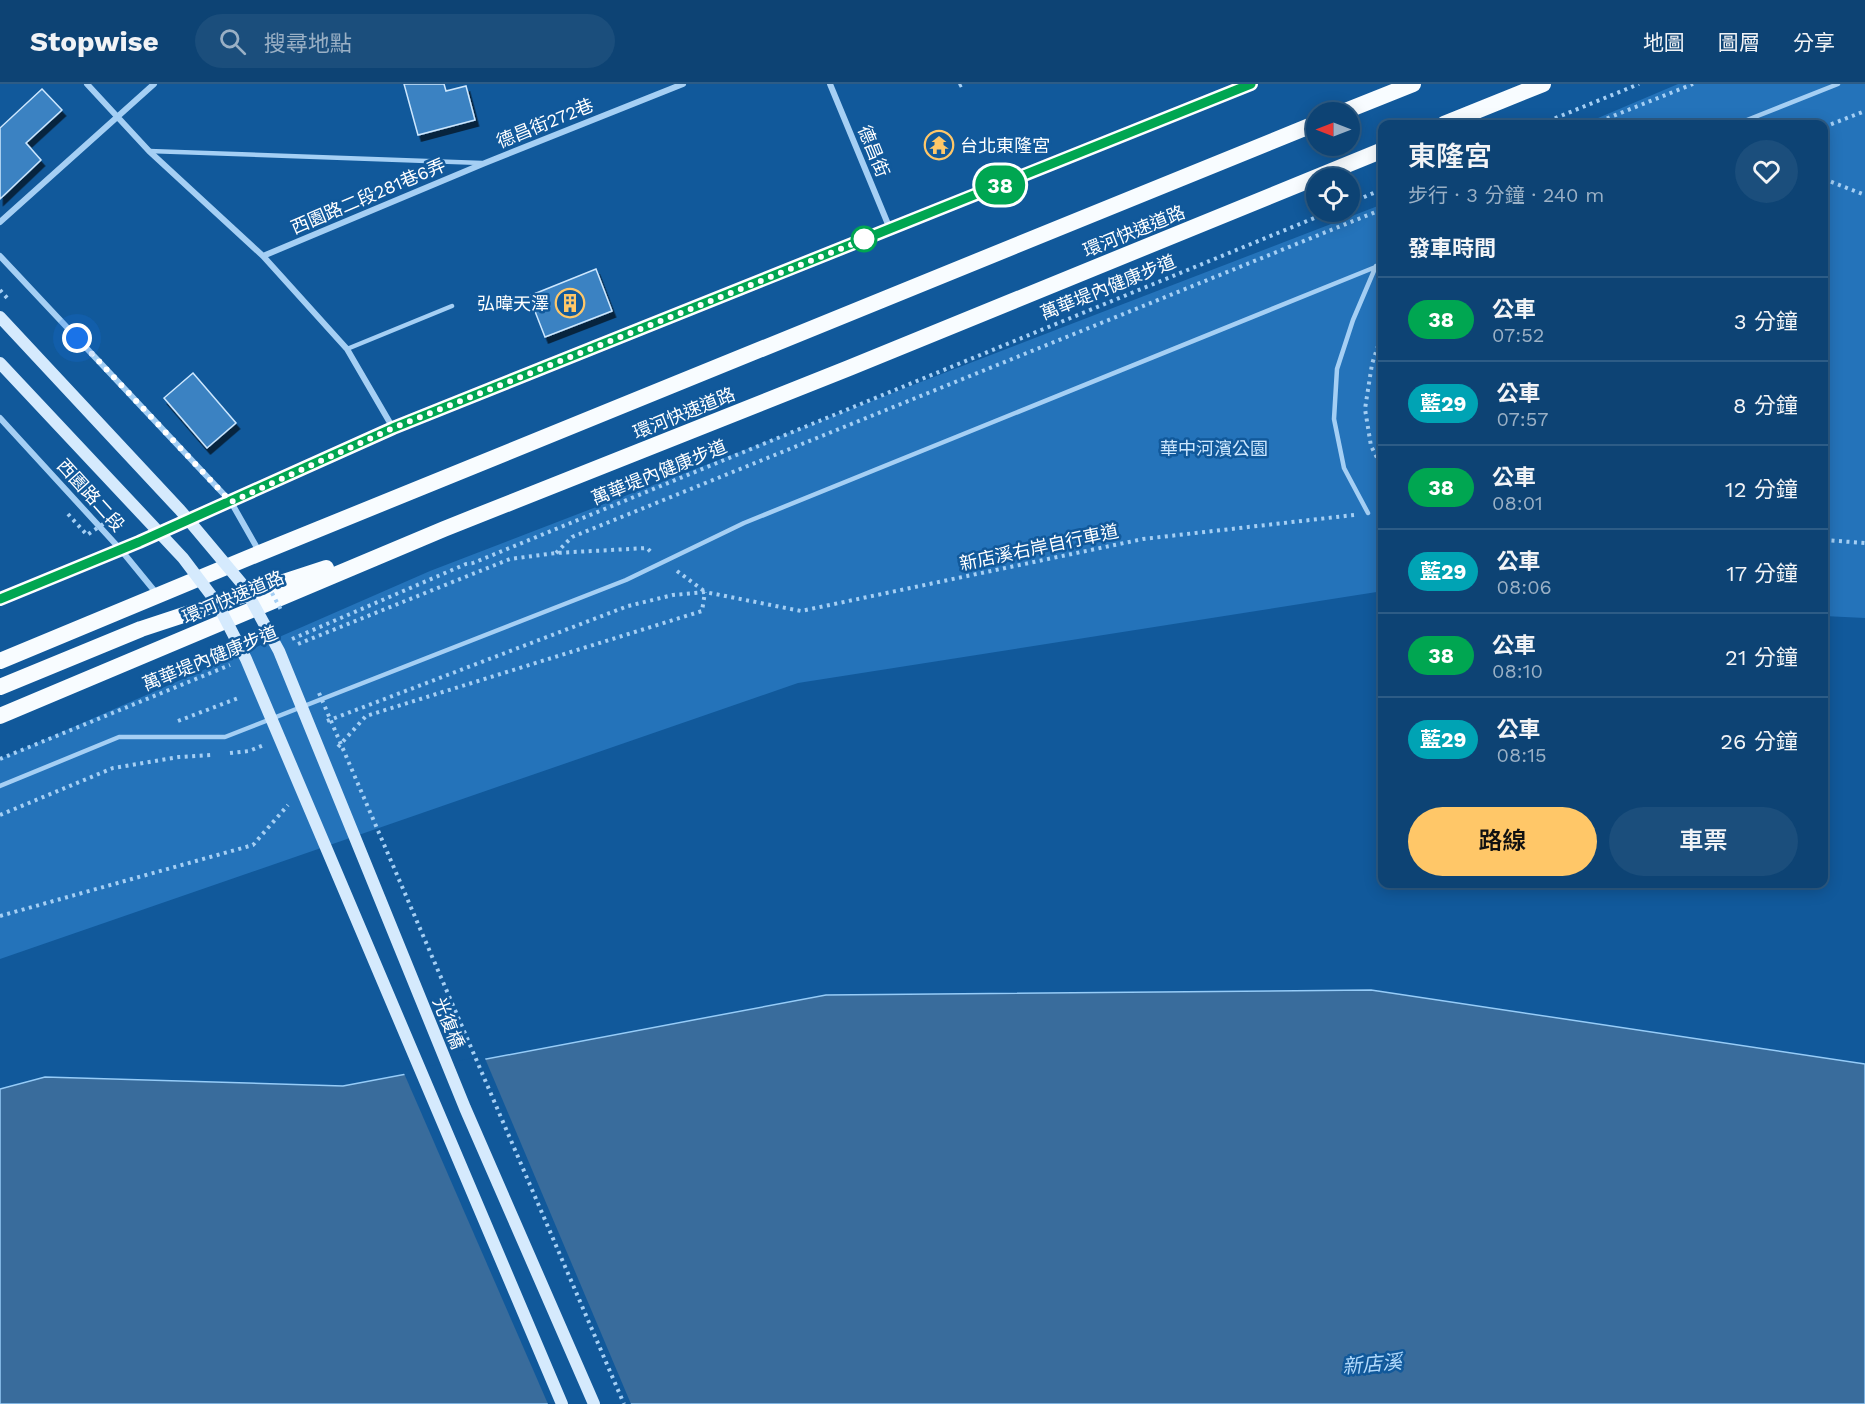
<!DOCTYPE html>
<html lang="zh-TW">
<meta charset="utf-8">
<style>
:root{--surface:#0d4374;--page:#1b4e7c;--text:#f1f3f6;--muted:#9ab0c5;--line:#2d5c86;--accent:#ffc768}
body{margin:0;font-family:"Work Sans","Noto Sans TC",sans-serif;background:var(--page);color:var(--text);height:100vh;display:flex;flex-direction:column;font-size:22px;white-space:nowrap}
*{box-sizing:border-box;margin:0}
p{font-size:20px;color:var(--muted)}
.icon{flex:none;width:33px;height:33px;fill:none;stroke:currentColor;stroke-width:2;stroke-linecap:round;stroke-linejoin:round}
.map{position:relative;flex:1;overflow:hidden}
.details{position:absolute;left:1378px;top:36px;width:450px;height:768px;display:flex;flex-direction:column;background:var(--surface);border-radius:12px;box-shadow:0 3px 15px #0003,0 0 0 2px var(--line)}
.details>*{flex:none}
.badge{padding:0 12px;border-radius:20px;font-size:21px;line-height:39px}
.needle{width:39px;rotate:270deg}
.tools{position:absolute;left:1306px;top:18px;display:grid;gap:12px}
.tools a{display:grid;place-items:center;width:54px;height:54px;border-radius:50%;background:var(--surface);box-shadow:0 3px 15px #0003,0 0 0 2px var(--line);font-size:30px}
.you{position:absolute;width:30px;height:30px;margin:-15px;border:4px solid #fff;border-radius:50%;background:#1a73e8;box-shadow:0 0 0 9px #1a73e833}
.map>.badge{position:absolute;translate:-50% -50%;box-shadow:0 0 0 3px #fff}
h2{padding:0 30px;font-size:22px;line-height:54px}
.round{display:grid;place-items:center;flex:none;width:63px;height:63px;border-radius:32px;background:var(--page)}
.head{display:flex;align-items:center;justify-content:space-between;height:102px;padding:0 30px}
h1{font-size:28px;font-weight:600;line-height:45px}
.action{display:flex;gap:12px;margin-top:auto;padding:12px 30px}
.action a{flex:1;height:69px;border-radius:36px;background:var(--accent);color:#111;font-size:24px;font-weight:600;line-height:69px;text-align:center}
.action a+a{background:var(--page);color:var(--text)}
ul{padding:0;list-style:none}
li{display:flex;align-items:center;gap:18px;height:84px;padding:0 30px;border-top:2px solid var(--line)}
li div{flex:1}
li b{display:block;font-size:22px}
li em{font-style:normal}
li .badge{min-width:66px;font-weight:700;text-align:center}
header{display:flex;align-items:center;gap:36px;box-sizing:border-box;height:84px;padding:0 30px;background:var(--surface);border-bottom:2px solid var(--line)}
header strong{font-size:28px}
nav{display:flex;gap:33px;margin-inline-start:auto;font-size:21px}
.search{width:420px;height:54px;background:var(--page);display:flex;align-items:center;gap:15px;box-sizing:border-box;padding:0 21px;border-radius:33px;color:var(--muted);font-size:22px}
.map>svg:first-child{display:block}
</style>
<header>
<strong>Stopwise</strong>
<div class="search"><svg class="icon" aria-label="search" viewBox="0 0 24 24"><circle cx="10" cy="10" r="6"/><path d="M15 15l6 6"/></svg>搜尋地點</div>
<nav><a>地圖</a><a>圖層</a><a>分享</a></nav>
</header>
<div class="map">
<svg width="1865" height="1320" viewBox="0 0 1865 1320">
<defs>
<filter id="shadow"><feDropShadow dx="3.5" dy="6" stdDeviation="0" flood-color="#0009"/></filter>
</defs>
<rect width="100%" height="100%" fill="#11599b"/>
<path fill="#2473ba" d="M 1678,0 L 1865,0 L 1865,534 L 1824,532 L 1824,40 L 1584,40 Z
M 1383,120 L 1383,507 L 798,599 L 0,875 L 0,675 L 430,487 Z"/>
<path fill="#396c9c" stroke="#96ccf8" stroke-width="1.5" d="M 1371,906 L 1865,980 L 1865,1320 L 0,1320 L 0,1005 L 45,993 L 343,1002 L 826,911 Z"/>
<path fill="#11599b" d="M 484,972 L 631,1320 L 548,1320 L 403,987 Z"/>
<path fill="#3a82c2" stroke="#cde7fe" stroke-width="1.5" filter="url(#shadow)" d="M 404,0 L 444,0 L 446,7 L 466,2 L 475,36 L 418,51 Z
M 42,5 L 62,26 L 26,59 L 41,76 L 0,115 L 0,44 Z
M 596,185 L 612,227 L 545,253 L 529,212 Z
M 193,289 L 236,339 L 207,364 L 164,314 Z"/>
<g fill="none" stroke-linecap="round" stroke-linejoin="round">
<path stroke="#a5cff4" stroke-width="4" stroke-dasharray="3 4.5" stroke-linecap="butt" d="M 959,2 L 963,0
M 1541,40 L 1639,0
M 1593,40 L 1693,0
M 1824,43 L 1865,27
M 1824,95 L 1865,111
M 1350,119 L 1383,105
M 1383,247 L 1372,280 L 1365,325 L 1371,362 L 1383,385
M 1824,456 L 1865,459
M 556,469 L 572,453 L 1383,125
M 677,487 L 704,507
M 292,555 L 466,480 L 473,479 L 1329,128
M 298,560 L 510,475 L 556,469 L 647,464 L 651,468
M 178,637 L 241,613
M 327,637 L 628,522 L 673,511 L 705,508 L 801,527 L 1143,455 L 1354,431
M 338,663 L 366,632 L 702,527 L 705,508
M 230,669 L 249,667 L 264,661
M 0,675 L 230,581
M 0,731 L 113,684 L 179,673 L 211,671
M 0,832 L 253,761 L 288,721"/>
<path stroke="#a5cff4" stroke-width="4.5" d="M 1737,40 L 1838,0
M 149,67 L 482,79
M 347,265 L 452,222
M 1368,429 L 1344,384 L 1334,335 L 1337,285 L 1353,236 L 1376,182
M 0,702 L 119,653 L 225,653 L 626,496 L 744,439 L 1383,180"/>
<path stroke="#a5cff4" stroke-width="6" d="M 87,0 L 149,67 L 263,172 L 347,265 L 393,344
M 830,0 L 890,145
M 0,138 L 154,0
M 0,172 L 231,418 L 260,469
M 263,172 L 485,79 L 683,0
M 0,334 L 121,466 L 157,510"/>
<path stroke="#a5cff4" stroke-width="10" d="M 0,515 L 121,466 L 231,418 L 393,344 L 1251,0"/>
<path stroke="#f8fcff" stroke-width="16" d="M 1343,28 L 1413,0
M 1444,40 L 1543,0
M 0,577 L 260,469 L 1317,39
M 0,603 L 141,545 L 326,484
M 0,632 L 444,445 L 849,284 L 1383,66"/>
<path stroke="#a5cff4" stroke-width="4" stroke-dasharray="3 4.5" stroke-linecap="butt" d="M 0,206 L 9,216
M 68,430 L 87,451 L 115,432
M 272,509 L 281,526
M 319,609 L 624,1320"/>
<path stroke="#d5eafd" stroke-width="12" d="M 0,233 L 180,426 L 243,501 L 279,567 L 465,1024 L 594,1320
M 0,279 L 183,474 L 217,519 L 246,575 L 562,1320"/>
</g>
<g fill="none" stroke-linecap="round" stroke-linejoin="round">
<g stroke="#fff" stroke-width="14">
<path id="line" d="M 0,515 L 139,458 L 393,344 L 1251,0"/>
</g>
<use href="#line" stroke="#00a651" stroke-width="9"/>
<path stroke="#fff" stroke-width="6" stroke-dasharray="0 10.8" d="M 77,254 L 231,418 L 393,344 L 868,154 L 864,155"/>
</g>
<defs>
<g id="temple-ring" transform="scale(1.5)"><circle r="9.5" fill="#11599b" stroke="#ffc768" stroke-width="1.5"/><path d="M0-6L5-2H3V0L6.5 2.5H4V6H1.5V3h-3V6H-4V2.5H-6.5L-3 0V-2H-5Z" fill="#ffc768"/></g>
<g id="building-ring" transform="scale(1.5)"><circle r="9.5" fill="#11599b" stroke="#ffc768" stroke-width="1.5"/><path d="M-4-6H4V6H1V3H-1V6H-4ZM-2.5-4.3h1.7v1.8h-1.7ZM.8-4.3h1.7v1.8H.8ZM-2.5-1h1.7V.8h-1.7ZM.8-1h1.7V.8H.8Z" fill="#ffc768"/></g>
</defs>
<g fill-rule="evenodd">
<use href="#temple-ring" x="939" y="61"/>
<use href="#building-ring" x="570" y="219"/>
</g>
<circle fill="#fff" stroke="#00a651" stroke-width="3" cx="864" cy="155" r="12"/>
<g text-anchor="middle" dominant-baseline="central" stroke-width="5" stroke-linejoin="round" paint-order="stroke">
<g font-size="18" fill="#fff" stroke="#11599b">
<text transform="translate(545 39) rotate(-22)">德昌街272巷</text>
<text transform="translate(874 67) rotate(68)">德昌街</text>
<text transform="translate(368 112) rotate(-23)">西園路二段281巷6弄</text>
<text transform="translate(1134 147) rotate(-22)">環河快速道路</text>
<text transform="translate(1108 203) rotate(-22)">萬華堤內健康步道</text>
<text transform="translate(684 329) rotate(-22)">環河快速道路</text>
<text transform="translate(659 388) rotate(-22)">萬華堤內健康步道</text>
<text transform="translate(91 411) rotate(48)">西園路二段</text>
<text transform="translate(1039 463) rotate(-12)">新店溪右岸自行車道</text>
<text transform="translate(233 513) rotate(-23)">環河快速道路</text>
<text transform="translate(210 574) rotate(-22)">萬華堤內健康步道</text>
<text transform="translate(449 939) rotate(68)">光復橋</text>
</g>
<g font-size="18" fill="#fff" stroke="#11599b" text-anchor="start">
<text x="960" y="61">台北東隆宮</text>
<text x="549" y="219" text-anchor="end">弘暐天澤</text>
</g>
<g font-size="18" fill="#cde7fe" stroke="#11599b">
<text x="1214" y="364">華中河濱公園</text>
</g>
<g font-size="20" font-style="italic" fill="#b1d9fb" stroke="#11599b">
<text transform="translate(1372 1280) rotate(-5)">新店溪</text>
</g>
</g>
</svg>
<div class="tools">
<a><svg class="needle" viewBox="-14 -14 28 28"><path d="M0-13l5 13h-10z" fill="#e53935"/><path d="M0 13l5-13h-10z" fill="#9ab0c5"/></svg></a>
<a><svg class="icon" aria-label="locate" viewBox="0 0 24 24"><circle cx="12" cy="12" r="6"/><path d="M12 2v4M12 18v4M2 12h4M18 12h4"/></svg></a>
</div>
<div class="you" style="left:77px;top:254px"></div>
<b class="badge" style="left:1000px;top:101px;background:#00a651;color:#fff">38</b>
<section class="details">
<div class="head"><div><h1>東隆宮</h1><p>步行 · 3 分鐘 · 240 m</p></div><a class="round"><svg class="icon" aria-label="heart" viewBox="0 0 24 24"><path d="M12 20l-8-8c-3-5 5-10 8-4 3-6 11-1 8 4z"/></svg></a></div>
<h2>發車時間</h2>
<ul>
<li><span class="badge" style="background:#00a651;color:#fff">38</span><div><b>公車</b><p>07:52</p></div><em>3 分鐘</em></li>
<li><span class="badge" style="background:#00a3b4;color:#fff">藍29</span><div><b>公車</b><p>07:57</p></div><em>8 分鐘</em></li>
<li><span class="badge" style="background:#00a651;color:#fff">38</span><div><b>公車</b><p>08:01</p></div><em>12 分鐘</em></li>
<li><span class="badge" style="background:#00a3b4;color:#fff">藍29</span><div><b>公車</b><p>08:06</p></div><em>17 分鐘</em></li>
<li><span class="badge" style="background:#00a651;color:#fff">38</span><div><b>公車</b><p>08:10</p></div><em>21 分鐘</em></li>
<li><span class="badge" style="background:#00a3b4;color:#fff">藍29</span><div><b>公車</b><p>08:15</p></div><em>26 分鐘</em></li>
</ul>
<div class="action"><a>路線</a><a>車票</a></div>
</section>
</div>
